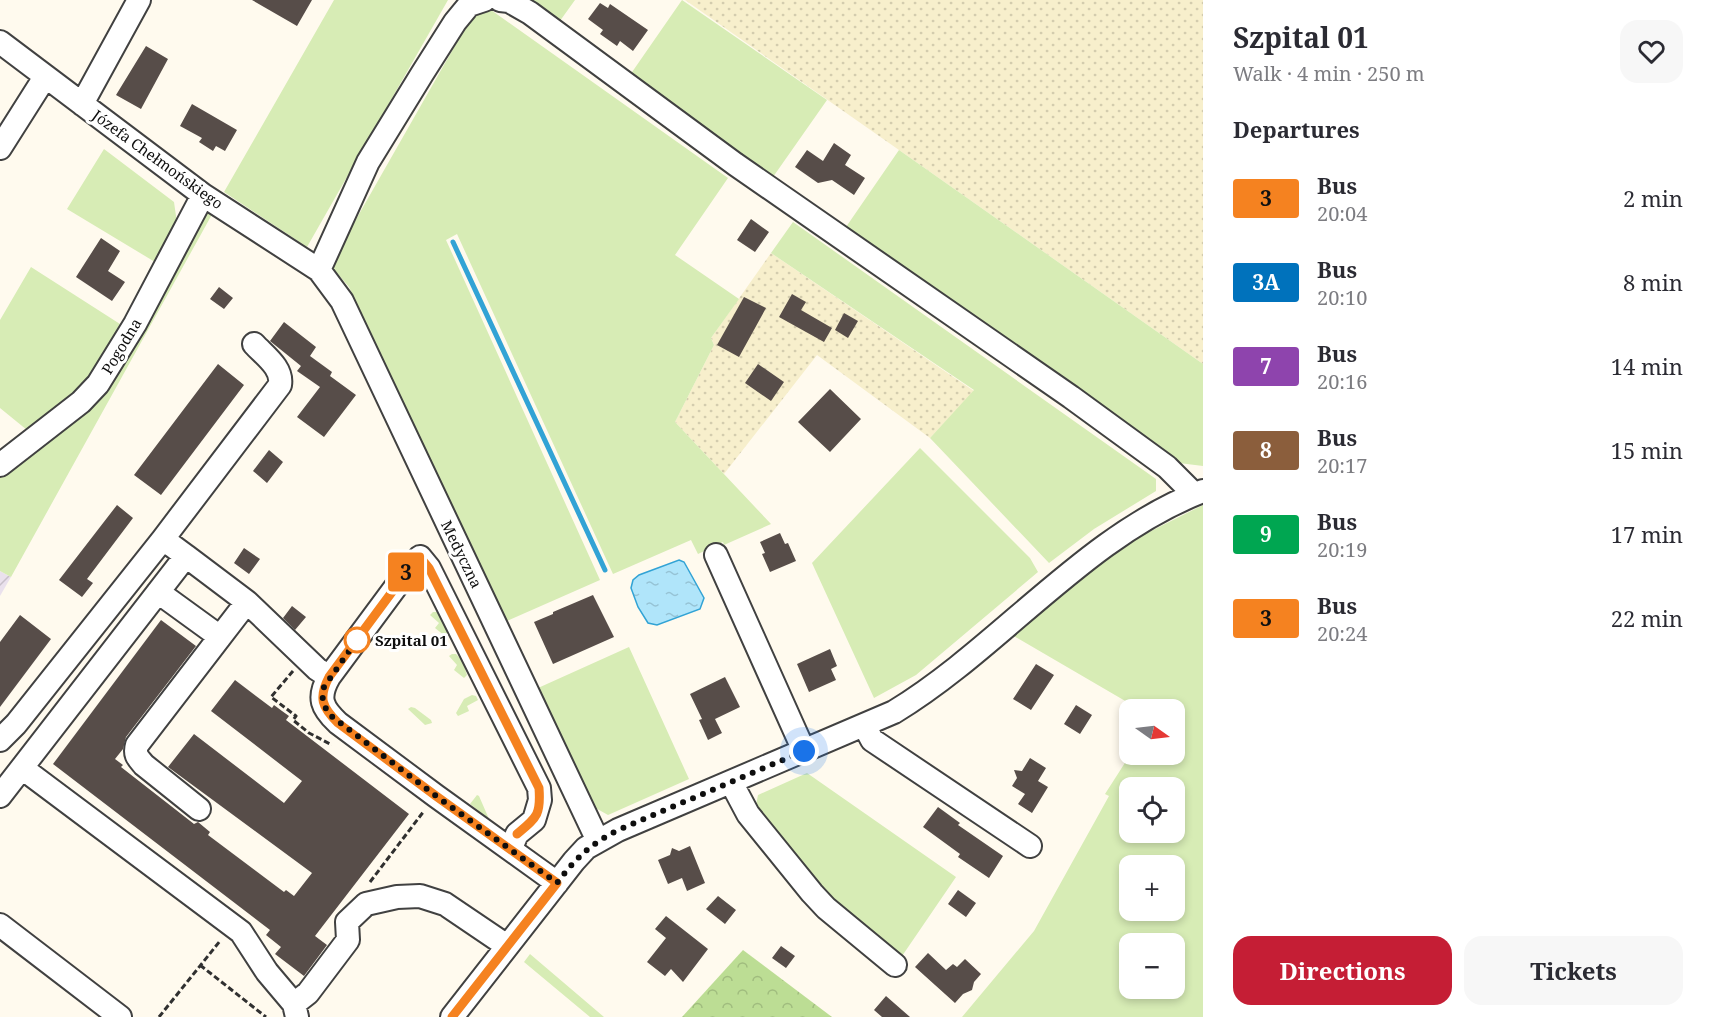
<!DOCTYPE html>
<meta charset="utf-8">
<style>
:root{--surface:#fff;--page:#f7f7f7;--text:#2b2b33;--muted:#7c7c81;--accent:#c51e35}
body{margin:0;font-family:"Noto Serif",serif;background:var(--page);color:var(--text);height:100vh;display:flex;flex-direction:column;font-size:22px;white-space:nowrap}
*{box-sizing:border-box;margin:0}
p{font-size:20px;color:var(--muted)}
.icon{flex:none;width:33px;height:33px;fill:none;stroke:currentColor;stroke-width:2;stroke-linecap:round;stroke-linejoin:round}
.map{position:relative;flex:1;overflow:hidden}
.drawer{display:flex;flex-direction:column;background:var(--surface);width:510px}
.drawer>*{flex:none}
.badge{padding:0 12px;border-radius:4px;font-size:21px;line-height:39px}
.needle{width:39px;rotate:104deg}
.controls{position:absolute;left:1119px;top:699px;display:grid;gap:12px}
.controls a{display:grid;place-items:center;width:66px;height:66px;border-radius:12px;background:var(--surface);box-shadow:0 3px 9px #0003;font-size:30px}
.you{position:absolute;width:30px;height:30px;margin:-15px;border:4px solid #fff;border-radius:50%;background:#1a73e8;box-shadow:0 0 0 9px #1a73e833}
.map>.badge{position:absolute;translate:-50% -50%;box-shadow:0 0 0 3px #fff}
h2{padding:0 30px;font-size:22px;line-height:54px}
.round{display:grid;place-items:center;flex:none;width:63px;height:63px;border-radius:18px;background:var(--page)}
.headline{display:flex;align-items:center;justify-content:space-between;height:102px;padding:0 30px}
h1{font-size:28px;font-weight:700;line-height:45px}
.button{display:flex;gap:12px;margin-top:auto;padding:12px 30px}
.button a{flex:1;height:69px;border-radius:18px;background:var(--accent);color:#fff;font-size:24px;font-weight:700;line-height:69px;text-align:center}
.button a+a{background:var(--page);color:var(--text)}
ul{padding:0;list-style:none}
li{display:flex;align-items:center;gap:18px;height:84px;padding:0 30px}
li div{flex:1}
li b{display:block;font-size:22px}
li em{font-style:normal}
li .badge{min-width:66px;font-weight:700;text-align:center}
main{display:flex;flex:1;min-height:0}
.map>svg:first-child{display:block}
</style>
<main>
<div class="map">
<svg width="1203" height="1017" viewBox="0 0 1203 1017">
<defs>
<pattern id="industrial-furrows" width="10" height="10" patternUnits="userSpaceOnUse" patternTransform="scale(1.5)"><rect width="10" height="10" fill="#eae1ed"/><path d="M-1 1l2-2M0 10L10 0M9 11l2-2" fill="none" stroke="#c8c0ca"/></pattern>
<pattern id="farmland-dots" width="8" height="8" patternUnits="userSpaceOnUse" patternTransform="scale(1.5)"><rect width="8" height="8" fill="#f7efcc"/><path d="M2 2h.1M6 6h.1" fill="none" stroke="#d3ccae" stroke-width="1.8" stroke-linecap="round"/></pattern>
<pattern id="forest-crowns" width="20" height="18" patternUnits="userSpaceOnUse" patternTransform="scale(1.5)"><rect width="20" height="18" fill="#bcdd94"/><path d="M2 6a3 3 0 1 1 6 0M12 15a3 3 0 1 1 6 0" fill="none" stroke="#a0bc7e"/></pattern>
<pattern id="water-ripples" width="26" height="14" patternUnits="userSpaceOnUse" patternTransform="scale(1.5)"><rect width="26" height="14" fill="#b0e5fa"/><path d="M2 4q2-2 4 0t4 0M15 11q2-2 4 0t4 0" fill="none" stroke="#96c3d5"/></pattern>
</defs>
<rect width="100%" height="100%" fill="#fffaee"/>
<path fill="url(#industrial-furrows)" d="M 0,571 L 11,577 L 0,596 Z"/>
<path fill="url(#farmland-dots)" d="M 685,0 L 1203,0 L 1203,364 L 899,150 Z
M 771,253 L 974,391 L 930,438 L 817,355 L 724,474 L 675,422 L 714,345 L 711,338 Z"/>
<path fill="#d7ecb5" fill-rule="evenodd" d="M 334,0 L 448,0 L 307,247 L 224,192 Z
M 521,0 L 575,0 L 557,25 Z
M 682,0 L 827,100 L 773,177 L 630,75 Z
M 491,10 L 728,178 L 675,255 L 739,299 L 711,338 L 714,345 L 675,422 L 771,524 L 724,545 L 723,542 L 698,554 L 691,540 L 613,574 L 457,234 L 446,240 L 600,580 L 507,621 L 349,287 L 330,265 L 473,14 Z
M 104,149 L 174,202 L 177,223 L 155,262 L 67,209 Z
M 899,150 L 1203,364 L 1203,466 L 1179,463 L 846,227 Z
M 215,209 L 11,577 L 0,571 L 0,476 L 71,419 L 205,211 Z
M 793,222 L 1156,479 L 1156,491 L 1094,529 L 1049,563 L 930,438 L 974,390 L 771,253 Z
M 31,267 L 120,324 L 84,387 L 27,430 L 0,408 L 0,320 Z
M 920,448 L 1030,558 L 1038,572 L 916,675 L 874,698 L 812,563 Z
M 1203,505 L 1203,1017 L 962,1017 L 1034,931 L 1109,796 L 1105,794 L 1130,755 L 1174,754 L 1174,710 L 1139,709 L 1012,635 L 1119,547 ZM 1130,788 L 1174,788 L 1174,832 L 1130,832 ZM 1130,866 L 1174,866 L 1174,910 L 1130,910 ZM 1130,944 L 1174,944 L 1174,988 L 1130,988 Z
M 433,612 L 437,612 L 443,618 L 448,633 L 445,636 L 435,628 L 439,623 L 430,615 Z
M 629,647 L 689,779 L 608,815 L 592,806 L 538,688 Z
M 452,654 L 456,654 L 462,660 L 467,675 L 464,678 L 454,670 L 457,665 L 449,656 Z
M 472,695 L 476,696 L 478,700 L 467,706 L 469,711 L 458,716 L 456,713 L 464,699 Z
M 411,707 L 415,708 L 431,720 L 432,723 L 425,725 L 408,709 Z
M 807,773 L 956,877 L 900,959 L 829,902 L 755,810 L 758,795 Z
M 477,795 L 479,796 L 489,819 L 470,804 Z
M 530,954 L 604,1017 L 590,1017 L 524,962 Z"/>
<path fill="url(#forest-crowns)" d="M 743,950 L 832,1017 L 682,1017 Z"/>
<path fill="url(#water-ripples)" stroke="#32a3d5" stroke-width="1.5" d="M 679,560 L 684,562 L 704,598 L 700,609 L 657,625 L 648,623 L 638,607 L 631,588 L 633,580 L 639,575 Z"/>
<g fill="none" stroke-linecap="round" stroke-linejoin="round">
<path stroke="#32a3d5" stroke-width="5" d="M 453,242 L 605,570"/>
</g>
<path fill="#574d49" d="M 252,0 L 312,0 L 297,26 Z
M 600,3 L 608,8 L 610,4 L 648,30 L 633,51 L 620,41 L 617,46 L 600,34 L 603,30 L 588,19 Z
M 146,46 L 168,59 L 141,109 L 116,95 Z
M 192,104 L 237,130 L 225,151 L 216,146 L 213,151 L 199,142 L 202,138 L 180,126 Z
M 834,143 L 851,155 L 845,165 L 865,178 L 854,195 L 832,180 L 818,183 L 795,167 L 807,150 L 823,161 Z
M 751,219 L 769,232 L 755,252 L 737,240 Z
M 101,238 L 120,251 L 108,271 L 125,282 L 112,301 L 76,277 Z
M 219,287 L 233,298 L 224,309 L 210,299 Z
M 792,294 L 806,302 L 801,310 L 832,328 L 824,342 L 779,317 Z
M 744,297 L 766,308 L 739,357 L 717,345 Z
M 844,313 L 858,321 L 848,338 L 835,330 Z
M 284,322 L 316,347 L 310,356 L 332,372 L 330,376 L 356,395 L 324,437 L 297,417 L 320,387 L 297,371 L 301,366 L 270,341 Z
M 218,364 L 244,385 L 161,495 L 134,475 Z
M 758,364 L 784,382 L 771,401 L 745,383 Z
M 830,389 L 861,419 L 830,452 L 798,422 Z
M 269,450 L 283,462 L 267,483 L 253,471 Z
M 117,505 L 133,518 L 87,579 L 93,583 L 82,597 L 59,580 Z
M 780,533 L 785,544 L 788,543 L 796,561 L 770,572 L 762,554 L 765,553 L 760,542 Z
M 244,548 L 260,559 L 249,574 L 234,563 Z
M 593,595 L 614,637 L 553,664 L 534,622 L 553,614 L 553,612 Z
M 292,606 L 306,617 L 295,630 L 283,618 Z
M 20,615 L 51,639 L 0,707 L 0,642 Z
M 161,620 L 196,646 L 126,737 L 123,749 L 115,759 L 123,765 L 121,767 L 194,824 L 198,822 L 210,832 L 208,835 L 284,892 L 286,890 L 294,896 L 312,873 L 168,767 L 194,734 L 284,803 L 302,781 L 211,711 L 235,680 L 272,708 L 274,705 L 282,711 L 289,716 L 286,720 L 409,814 L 315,936 L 327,945 L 304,976 L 275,954 L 281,947 L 266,935 L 270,930 L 53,764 Z
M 830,649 L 837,666 L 831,669 L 836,680 L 809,692 L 797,664 Z
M 1036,664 L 1054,675 L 1031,710 L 1013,699 Z
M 725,677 L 740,707 L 715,719 L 722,733 L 708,740 L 699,720 L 702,719 L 690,694 Z
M 1076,705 L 1092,715 L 1080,734 L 1064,724 Z
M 1030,758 L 1046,768 L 1038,781 L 1048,787 L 1032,813 L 1018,804 L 1025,794 L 1012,786 L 1017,778 L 1014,770 L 1022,771 Z
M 938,807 L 960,823 L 958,825 L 1003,856 L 989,878 L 958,857 L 960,854 L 923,827 Z
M 690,846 L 705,883 L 687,891 L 682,878 L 668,884 L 658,860 L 670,855 L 672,848 L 679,851 Z
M 958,890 L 976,903 L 966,917 L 948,904 Z
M 718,896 L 736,910 L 725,924 L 706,909 Z
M 666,916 L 708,949 L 683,982 L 671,969 L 665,976 L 647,962 L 666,938 L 655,929 Z
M 781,946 L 795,956 L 786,968 L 772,958 Z
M 928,953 L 946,970 L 953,964 L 957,967 L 965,959 L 981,974 L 974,982 L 972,990 L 963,994 L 955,1003 L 915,967 Z
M 886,996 L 910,1017 L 882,1017 L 874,1010 Z"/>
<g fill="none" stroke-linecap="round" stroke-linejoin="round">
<g stroke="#414141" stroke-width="26">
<path id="minor" d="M 500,0 L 509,1 L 530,13 L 735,164 L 1071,397 L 1167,467 L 1194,494
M 0,42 L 203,195 L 319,270 L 342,301 L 598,841
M 82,104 L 139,0
M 0,148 L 45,77
M 319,270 L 368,162 L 422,74 L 455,22 L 469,5 L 484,0
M 0,465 L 81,402 L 98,384 L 135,324 L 203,195
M 716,555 L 804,751
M 186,556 L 247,602 L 220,637
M 158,592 L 220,637 L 137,745 C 134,755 138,758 144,765 L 199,809
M 247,602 L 317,669 L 329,677
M 864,725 L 872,740 L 1030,846
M 0,740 L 16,724 L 163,539 L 280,385 C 283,368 265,356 254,344
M 22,768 L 241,932 L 267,972 L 294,1004
M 731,782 L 748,814 L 812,893 L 826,908 L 895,965
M 0,796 L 186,556 L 163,539
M 511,848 L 517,834 L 534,820 L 540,800 L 539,788 L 429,568 L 420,557 L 409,569 L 329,677 C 317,698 322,708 338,723 L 436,796 L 557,883
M 0,925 L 120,1017
M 297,1017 L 294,1004 L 308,993 L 348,940 L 347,922 L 366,904 L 397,897 L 420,896 L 445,904 L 507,946
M 452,1017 L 574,861 L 586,848 L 618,830 L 894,712 C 1001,647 1085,536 1203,491"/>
</g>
<path stroke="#303030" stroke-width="3" stroke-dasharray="6 3" stroke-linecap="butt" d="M 293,671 L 271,697 L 296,716 L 293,720 L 309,733 L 332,745
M 370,882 L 424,811
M 200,965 L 266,1017
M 159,1017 L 220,941"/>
<use href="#minor" stroke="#fff" stroke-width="22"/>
</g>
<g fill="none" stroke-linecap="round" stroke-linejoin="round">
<g stroke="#fff" stroke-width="14">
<path id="line" d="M 452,1017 L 557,883 L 436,796 L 338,723 C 322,707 318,698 329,677 L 409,569 L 420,557 L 429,568 L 539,788 C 541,815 537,817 517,834"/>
</g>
<use href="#line" stroke="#f58220" stroke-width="9"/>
<path stroke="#0e0e0e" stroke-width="6" stroke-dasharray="0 10.8" d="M 357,640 L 359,637 L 324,687 C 321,698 323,705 330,715 L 436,796 L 557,883 C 577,857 588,846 618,830 L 804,751"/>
</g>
<circle fill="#fff" stroke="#f58220" stroke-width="3" cx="357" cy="640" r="12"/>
<g text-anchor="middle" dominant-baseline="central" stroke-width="6" stroke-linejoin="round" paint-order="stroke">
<g font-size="15" fill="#0e0e0e" stroke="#fff">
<text transform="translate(158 159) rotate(36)">Józefa Chełmońskiego</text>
<text transform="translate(121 346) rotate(-59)">Pogodna</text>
<text transform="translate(462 554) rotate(64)">Medyczna</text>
</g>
<g font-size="15" font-weight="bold" fill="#0e0e0e" stroke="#fff" text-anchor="start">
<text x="375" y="640">Szpital 01</text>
</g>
</g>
</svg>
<div class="controls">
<a><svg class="needle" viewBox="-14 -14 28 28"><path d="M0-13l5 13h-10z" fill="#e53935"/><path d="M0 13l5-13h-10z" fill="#7c7c81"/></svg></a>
<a><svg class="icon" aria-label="locate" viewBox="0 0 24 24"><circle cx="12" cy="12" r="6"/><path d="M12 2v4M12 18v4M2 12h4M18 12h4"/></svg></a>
<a>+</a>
<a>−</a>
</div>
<div class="you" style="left:804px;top:751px"></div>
<b class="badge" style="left:406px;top:572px;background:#f58220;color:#111">3</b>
</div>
<section class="drawer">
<div class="headline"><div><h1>Szpital 01</h1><p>Walk · 4 min · 250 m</p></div><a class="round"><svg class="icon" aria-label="heart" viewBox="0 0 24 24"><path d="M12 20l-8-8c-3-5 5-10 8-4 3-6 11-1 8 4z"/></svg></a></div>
<h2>Departures</h2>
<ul>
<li><span class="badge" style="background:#f58220;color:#111">3</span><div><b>Bus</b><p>20:04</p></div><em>2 min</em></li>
<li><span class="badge" style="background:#0072bc;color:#fff">3A</span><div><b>Bus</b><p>20:10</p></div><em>8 min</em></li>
<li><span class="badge" style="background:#8e44ad;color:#fff">7</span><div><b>Bus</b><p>20:16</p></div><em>14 min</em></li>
<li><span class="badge" style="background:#8b5e3c;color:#fff">8</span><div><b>Bus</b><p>20:17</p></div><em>15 min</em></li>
<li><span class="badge" style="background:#00a651;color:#fff">9</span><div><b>Bus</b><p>20:19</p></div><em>17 min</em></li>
<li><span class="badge" style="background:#f58220;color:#111">3</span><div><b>Bus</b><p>20:24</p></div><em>22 min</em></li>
</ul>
<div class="button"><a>Directions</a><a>Tickets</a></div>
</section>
</main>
